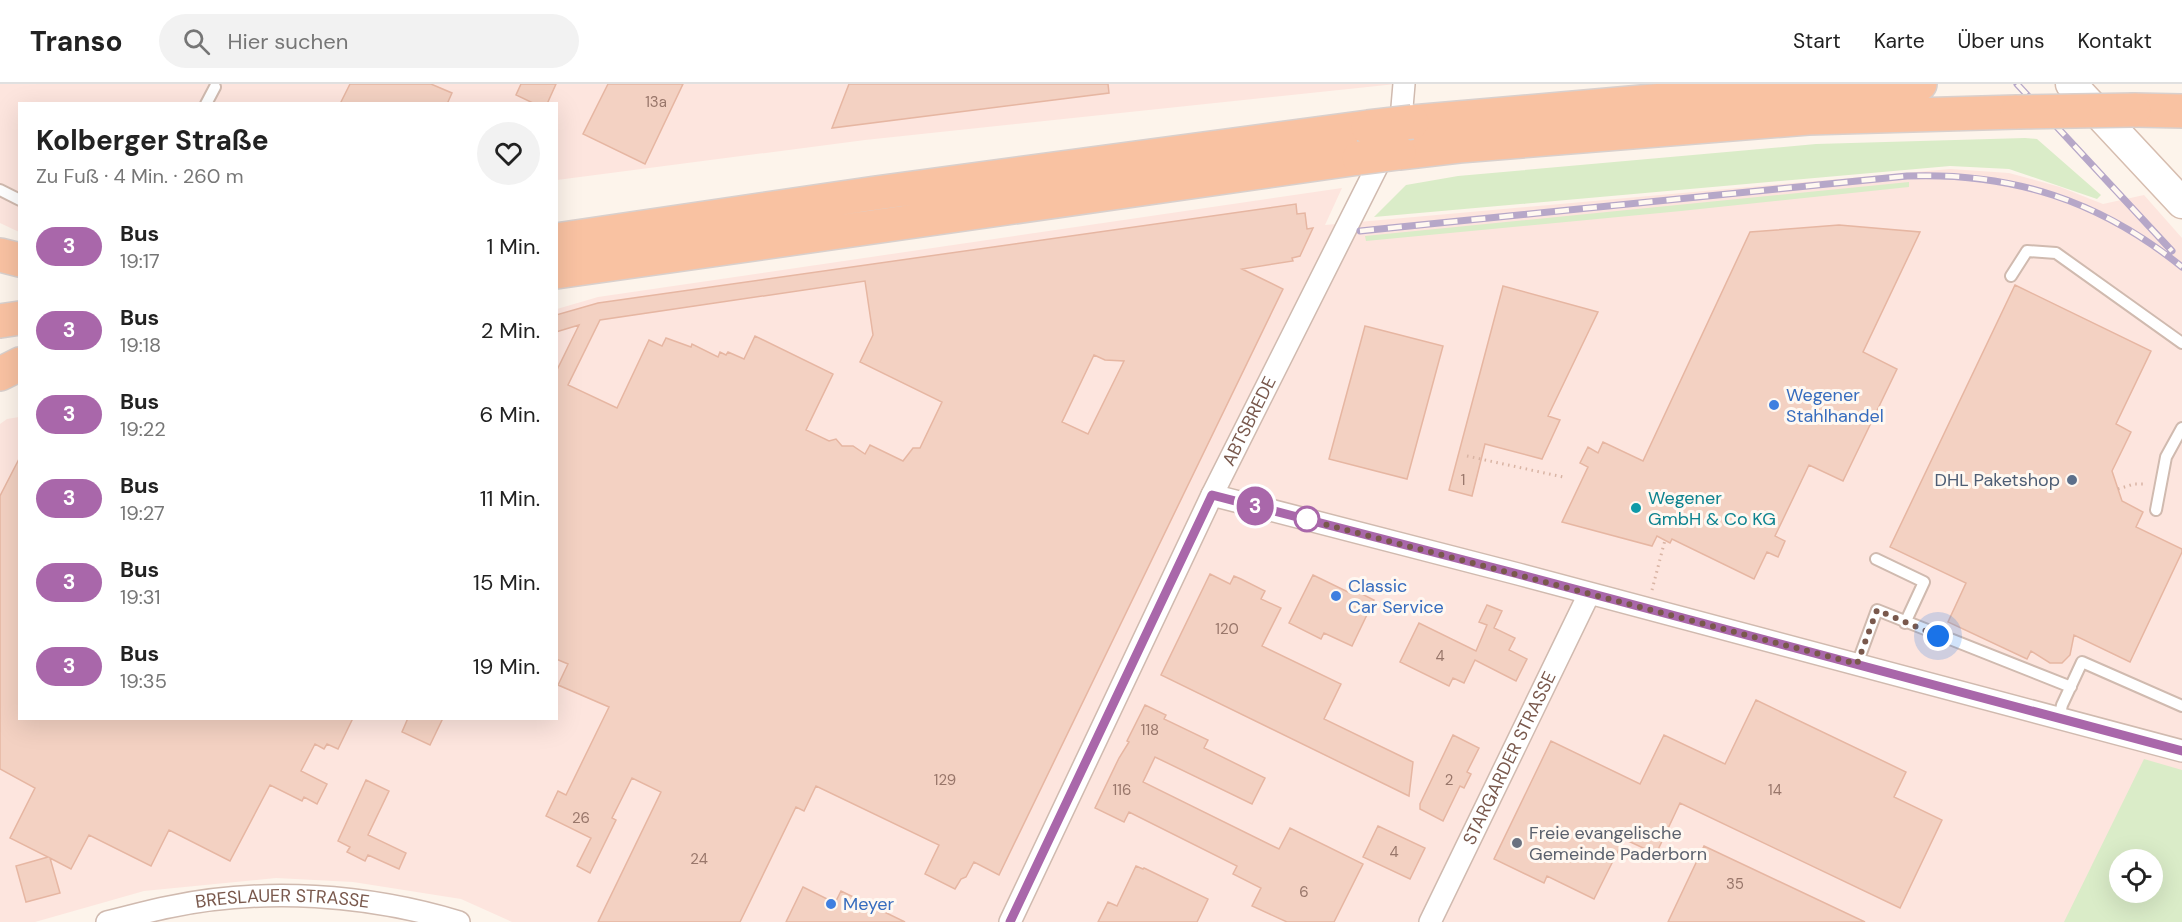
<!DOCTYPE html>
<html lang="de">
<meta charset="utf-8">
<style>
:root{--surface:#fff;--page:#f2f2f2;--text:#222;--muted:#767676;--line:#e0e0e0}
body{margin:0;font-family:"DM Sans",sans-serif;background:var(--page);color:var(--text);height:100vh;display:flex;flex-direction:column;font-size:22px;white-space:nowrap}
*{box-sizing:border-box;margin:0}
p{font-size:20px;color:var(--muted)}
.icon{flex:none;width:33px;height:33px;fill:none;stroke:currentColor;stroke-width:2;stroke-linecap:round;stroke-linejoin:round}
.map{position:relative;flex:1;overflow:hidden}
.panel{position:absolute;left:18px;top:18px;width:540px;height:618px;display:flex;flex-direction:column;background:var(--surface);border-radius:0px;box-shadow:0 6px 24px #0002}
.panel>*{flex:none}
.badge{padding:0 12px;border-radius:20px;font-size:21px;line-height:39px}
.tools{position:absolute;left:2109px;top:765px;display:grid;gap:12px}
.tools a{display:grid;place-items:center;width:54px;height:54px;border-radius:50%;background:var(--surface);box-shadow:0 6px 24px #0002;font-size:30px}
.you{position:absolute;width:30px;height:30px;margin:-15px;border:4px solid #fff;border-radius:50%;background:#1a73e8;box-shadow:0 0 0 9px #1a73e833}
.map>.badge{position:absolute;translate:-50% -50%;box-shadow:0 0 0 3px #fff}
.round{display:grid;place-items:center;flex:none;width:63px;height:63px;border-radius:32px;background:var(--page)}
.summary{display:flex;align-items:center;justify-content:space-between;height:102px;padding:0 18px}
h1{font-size:28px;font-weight:700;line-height:45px}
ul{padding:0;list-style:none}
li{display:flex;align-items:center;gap:18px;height:84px;padding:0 18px}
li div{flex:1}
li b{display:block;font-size:22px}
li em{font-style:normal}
li .badge{min-width:66px;font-weight:700;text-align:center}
header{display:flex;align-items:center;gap:36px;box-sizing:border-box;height:84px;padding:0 30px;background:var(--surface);border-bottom:2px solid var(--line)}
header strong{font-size:28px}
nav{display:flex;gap:33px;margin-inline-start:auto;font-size:21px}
.search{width:420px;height:54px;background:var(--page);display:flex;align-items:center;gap:15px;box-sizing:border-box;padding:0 21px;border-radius:33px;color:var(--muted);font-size:22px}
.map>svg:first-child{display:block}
</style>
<header>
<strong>Transo</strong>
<div class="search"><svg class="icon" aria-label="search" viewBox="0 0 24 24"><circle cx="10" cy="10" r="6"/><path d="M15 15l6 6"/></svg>Hier suchen</div>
<nav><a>Start</a><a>Karte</a><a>Über uns</a><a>Kontakt</a></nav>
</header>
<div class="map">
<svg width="2182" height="838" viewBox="0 0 2182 838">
<rect width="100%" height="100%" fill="#fdf4eb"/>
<path fill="#fde5de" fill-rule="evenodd" d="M 0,0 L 1396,0 L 865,56 L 557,96 L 556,20 L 20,20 L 19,148 L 0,139 Z
M 1950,85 L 2009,89 L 2060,103 L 2103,120 L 2144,111 L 2182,154 L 2182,838 L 512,838 L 461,815 L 353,798 L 276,794 L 144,807 L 35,838 L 0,838 L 0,340 L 7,335 L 19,333 L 20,634 L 556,634 L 557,225 L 598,213 L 1342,104 L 1325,141 ZM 2120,776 L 2152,776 L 2152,808 L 2120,808 Z"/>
<path fill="#daecc8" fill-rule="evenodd" d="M 2025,54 L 2037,55 L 2101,111 L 2097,115 L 2009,85 L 1950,82 L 1374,133 L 1406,101 L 1458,92 L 1816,60 Z
M 1909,98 L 1909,103 L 1681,127 L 1366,157 L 1365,152 Z
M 2144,675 L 2182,686 L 2182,838 L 2064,838 ZM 2120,776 L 2152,776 L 2152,808 L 2120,808 Z"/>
<path fill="#f3d1c2" stroke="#e6b6a2" stroke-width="1.5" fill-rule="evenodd" d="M 350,0 L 431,0 L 452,9 L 447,20 L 340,20 Z
M 521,0 L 556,0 L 547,20 L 535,20 L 516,11 Z
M 608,0 L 683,0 L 645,80 L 583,50 Z
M 849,0 L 1108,0 L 1109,9 L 832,44 Z
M 1296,120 L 1297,130 L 1305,129 L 1307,145 L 1313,144 L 1300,172 L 1292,174 L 1293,177 L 1242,185 L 1283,205 L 999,791 L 974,778 L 966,793 L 961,795 L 955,805 L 925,790 L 939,761 L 816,702 L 804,727 L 796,723 L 740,838 L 598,838 L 661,708 L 632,694 L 612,734 L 616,736 L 590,789 L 577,782 L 591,754 L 546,732 L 558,707 L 566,711 L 609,623 L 558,601 L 568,580 L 556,575 L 556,288 L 579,241 L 556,248 L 556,231 L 598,219 ZM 865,197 L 873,251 L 860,278 L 942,318 L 920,364 L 913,364 L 903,377 L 870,361 L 865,370 L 853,362 L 842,362 L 836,355 L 829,357 L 806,346 L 833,290 L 755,252 L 744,275 L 728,268 L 726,271 L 720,268 L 718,273 L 692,260 L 691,263 L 666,254 L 662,262 L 649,256 L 617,324 L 568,301 L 600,236 ZM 1094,271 L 1105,276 L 1124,277 L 1088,350 L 1062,338 Z
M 1839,141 L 1920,148 L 1863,268 L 1897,285 L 1843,397 L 1809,381 L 1775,452 L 1785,457 L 1778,473 L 1767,468 L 1754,495 L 1672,455 L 1670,459 L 1657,452 L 1652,462 L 1562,438 L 1588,383 L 1580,379 L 1588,363 L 1598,369 L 1603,358 L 1643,377 L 1750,148 Z
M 2015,201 L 2151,267 L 2116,340 L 2131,348 L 2112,387 L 2122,417 L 2143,428 L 2136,443 L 2182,465 L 2182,468 L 2130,578 L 2074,551 L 2070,571 L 2062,579 L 2050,579 L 2031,567 L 2027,575 L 1948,538 L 1966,499 L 1890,463 Z
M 1503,202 L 1598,228 L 1548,332 L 1560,336 L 1542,375 L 1485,360 L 1472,412 L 1449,406 Z
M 1365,242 L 1443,262 L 1407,395 L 1329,375 Z
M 20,373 L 20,634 L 353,634 L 338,665 L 327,660 L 324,665 L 315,660 L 301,687 L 327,700 L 317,720 L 304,713 L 302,717 L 270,701 L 230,777 L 169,746 L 151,782 L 89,751 L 71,785 L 50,774 L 60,809 L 26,818 L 16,782 L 48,773 L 10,754 L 35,704 L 0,685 L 0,412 Z
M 1210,490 L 1230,500 L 1234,492 L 1241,495 L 1265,507 L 1261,515 L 1281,524 L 1262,562 L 1341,600 L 1324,635 L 1413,678 L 1409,712 L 1161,591 Z
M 1313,491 L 1350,509 L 1352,505 L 1374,516 L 1352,562 L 1324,549 L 1321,555 L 1289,539 Z
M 1487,521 L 1502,527 L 1494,544 L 1515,554 L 1509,566 L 1527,575 L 1516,597 L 1475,576 L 1464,599 L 1453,594 L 1449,602 L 1400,578 L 1419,539 L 1476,567 L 1487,541 L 1479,538 Z
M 1756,616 L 1906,688 L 1894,713 L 1942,736 L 1900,824 L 1680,719 L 1656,770 L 1624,755 L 1594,815 L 1547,792 L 1544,799 L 1494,775 L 1551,657 L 1640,700 L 1664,651 L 1725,680 Z
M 1145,621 L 1166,631 L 1164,635 L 1208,656 L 1204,664 L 1265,694 L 1252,720 L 1155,673 L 1143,698 L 1279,765 L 1290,744 L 1363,780 L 1334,838 L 1287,838 L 1252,822 L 1261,804 L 1233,790 L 1237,782 L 1129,728 L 1124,738 L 1095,724 L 1119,674 L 1129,658 L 1127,657 Z
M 408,634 L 443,634 L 430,661 L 402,648 Z
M 1453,651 L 1479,664 L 1467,688 L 1471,690 L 1464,704 L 1460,702 L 1443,737 L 1420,725 L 1420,720 Z
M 366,696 L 389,707 L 368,751 L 406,769 L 399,785 L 368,771 L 365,777 L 347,768 L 350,763 L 338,757 Z
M 1378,742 L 1425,764 L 1410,795 L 1363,773 Z
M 1704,762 L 1865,838 L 1668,838 Z
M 1136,782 L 1143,785 L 1144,784 L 1208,815 L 1197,838 L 1098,838 L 1108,818 L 1117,822 Z
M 803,803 L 835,819 L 841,807 L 905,838 L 786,838 Z"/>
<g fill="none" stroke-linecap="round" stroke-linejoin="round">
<g stroke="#d0baaf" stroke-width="14">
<path id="service" d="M 206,20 L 215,3
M 0,106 L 20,116
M 2011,192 L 2027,167 L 2056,169 L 2182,259
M 2156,426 L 2166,373 L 2182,344
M 1876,475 L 1924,498 L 1905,539
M 1857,580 L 1877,526 L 2071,603
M 2059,634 L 2062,621 L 2082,578 L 2182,622"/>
</g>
<g stroke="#d0baaf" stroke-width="24">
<g id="minor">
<path d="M 1212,411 L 1518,490 L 2182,667"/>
<path id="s1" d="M 107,838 C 128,833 148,827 169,823 C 264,803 367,810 459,838"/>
<path id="s2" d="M 1010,838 L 1212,411 L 1401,35 L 1404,0"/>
<path id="s3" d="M 1430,838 L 1589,510"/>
</g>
</g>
<g stroke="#d6bdaf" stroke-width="33">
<path id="secondary" d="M 2071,0 L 2182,119"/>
</g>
<g stroke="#d9d0cd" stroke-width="36">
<path id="trunk" d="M 2134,26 L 2182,27
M 1412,38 L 1698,13 L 1920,0
M 1399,69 L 1459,62 L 1808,34 L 2017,28
M 556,156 L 876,109 L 1368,43
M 0,171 L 20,176
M 556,188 L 1359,74
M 0,237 L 20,234
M 0,290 L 20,280"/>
</g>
<path stroke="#d9b4a4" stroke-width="3" stroke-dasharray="1.5 4.5" stroke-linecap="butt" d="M 1467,372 L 1563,393
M 2118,405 L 2134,400 L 2147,400
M 1652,506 L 1665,456"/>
<use href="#service" stroke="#fff" stroke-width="10"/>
<use href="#minor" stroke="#fff" stroke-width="21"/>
<use href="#secondary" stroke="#fff" stroke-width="30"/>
<use href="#trunk" stroke="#f9c2a2" stroke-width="33"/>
<g stroke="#b6a7c8" stroke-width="7">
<path id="rail" d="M 2017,0 L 2172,167
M 1360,147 L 1907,92 C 2013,88 2100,117 2182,183"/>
</g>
<use href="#rail" stroke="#fff8f1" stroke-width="4.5" stroke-dasharray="14" stroke-linecap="butt"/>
<g stroke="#d9d0cd" stroke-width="36" stroke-linecap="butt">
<path id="trunk-bridge" d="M 2017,28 L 2134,26
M 1368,43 L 1412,38
M 1359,74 L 1399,69"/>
</g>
<use href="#trunk-bridge" stroke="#f9c2a2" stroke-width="33"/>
</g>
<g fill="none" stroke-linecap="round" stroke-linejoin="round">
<g stroke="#fff" stroke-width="14">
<path id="line" d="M 1010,838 L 1212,411 L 1518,490 L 2182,667"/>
</g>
<use href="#line" stroke="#a967aa" stroke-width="9"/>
<path stroke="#79584c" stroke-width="6" stroke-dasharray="0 10.8" d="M 1307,435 L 1301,434 L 1857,580 L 1877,526 L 1938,552"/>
</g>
<g fill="#3f7fe0" stroke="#fff8f1" stroke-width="2">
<circle cx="1774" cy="321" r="6"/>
<circle cx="1336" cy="512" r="6"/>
<circle cx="831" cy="820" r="6"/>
</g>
<circle fill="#5c6f8a" stroke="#fff8f1" stroke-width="2" cx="2072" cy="396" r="6"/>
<circle fill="#0f9aa8" stroke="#fff8f1" stroke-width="2" cx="1636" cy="424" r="6"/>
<circle fill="#fff" stroke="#a967aa" stroke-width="3" cx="1307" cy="435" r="12"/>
<circle fill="#6b7280" stroke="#fff8f1" stroke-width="2" cx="1517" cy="759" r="6"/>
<g text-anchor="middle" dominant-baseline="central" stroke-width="6" stroke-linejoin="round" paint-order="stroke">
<g font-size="15" fill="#98766a">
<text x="656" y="18">13a</text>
<text x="1463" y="396">1</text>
<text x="1227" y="545">120</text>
<text x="1440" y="572">4</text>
<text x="1150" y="646">118</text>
<text x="945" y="696">129</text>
<text x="1449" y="696">2</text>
<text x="1122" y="706">116</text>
<text x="1775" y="706">14</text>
<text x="581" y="734">26</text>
<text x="1394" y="768">4</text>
<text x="699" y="775">24</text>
<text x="1735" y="800">35</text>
<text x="1304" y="808">6</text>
</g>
<g font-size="18" fill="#366cbe" stroke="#fff8f1" text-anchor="start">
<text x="1786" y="311">Wegener<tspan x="1786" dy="21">Stahlhandel</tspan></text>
<text x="1348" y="502">Classic<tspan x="1348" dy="21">Car Service</tspan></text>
<text x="843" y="820">Meyer</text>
</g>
<g font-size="18" fill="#79584c" stroke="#fff8f1">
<text stroke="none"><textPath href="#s2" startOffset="555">ABTSBREDE</textPath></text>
<text stroke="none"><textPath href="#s3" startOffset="182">STARGARDER STRASSE</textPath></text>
<text stroke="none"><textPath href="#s1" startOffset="178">BRESLAUER STRASSE</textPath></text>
</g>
<g font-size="18" fill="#4e5e75" stroke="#fff8f1" text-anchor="end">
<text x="2060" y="396">DHL Paketshop</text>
</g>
<g font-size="18" fill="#0d838f" stroke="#fff8f1" text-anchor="start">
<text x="1648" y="414">Wegener<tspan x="1648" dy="21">GmbH &amp; Co KG</tspan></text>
</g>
<g font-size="18" fill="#5b616d" stroke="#fff8f1" text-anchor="start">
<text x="1529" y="749">Freie evangelische<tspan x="1529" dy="21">Gemeinde Paderborn</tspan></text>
</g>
</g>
</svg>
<div class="tools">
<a><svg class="icon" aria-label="locate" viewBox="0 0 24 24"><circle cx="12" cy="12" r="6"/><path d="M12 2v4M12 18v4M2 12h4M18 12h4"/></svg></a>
</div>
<div class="you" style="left:1938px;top:552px"></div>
<b class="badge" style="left:1255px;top:422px;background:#a967aa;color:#fff">3</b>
<section class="panel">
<div class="summary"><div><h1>Kolberger Straße</h1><p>Zu Fuß · 4 Min. · 260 m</p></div><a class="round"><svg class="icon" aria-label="heart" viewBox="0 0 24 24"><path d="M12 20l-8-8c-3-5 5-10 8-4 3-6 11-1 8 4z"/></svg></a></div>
<ul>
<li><span class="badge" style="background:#a967aa;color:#fff">3</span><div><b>Bus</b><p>19:17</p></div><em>1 Min.</em></li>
<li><span class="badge" style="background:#a967aa;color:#fff">3</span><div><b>Bus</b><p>19:18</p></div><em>2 Min.</em></li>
<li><span class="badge" style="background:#a967aa;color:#fff">3</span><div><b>Bus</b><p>19:22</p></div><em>6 Min.</em></li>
<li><span class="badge" style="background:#a967aa;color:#fff">3</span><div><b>Bus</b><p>19:27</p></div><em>11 Min.</em></li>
<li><span class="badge" style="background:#a967aa;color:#fff">3</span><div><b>Bus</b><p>19:31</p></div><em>15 Min.</em></li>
<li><span class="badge" style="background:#a967aa;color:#fff">3</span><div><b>Bus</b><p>19:35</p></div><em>19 Min.</em></li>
</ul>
</section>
</div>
